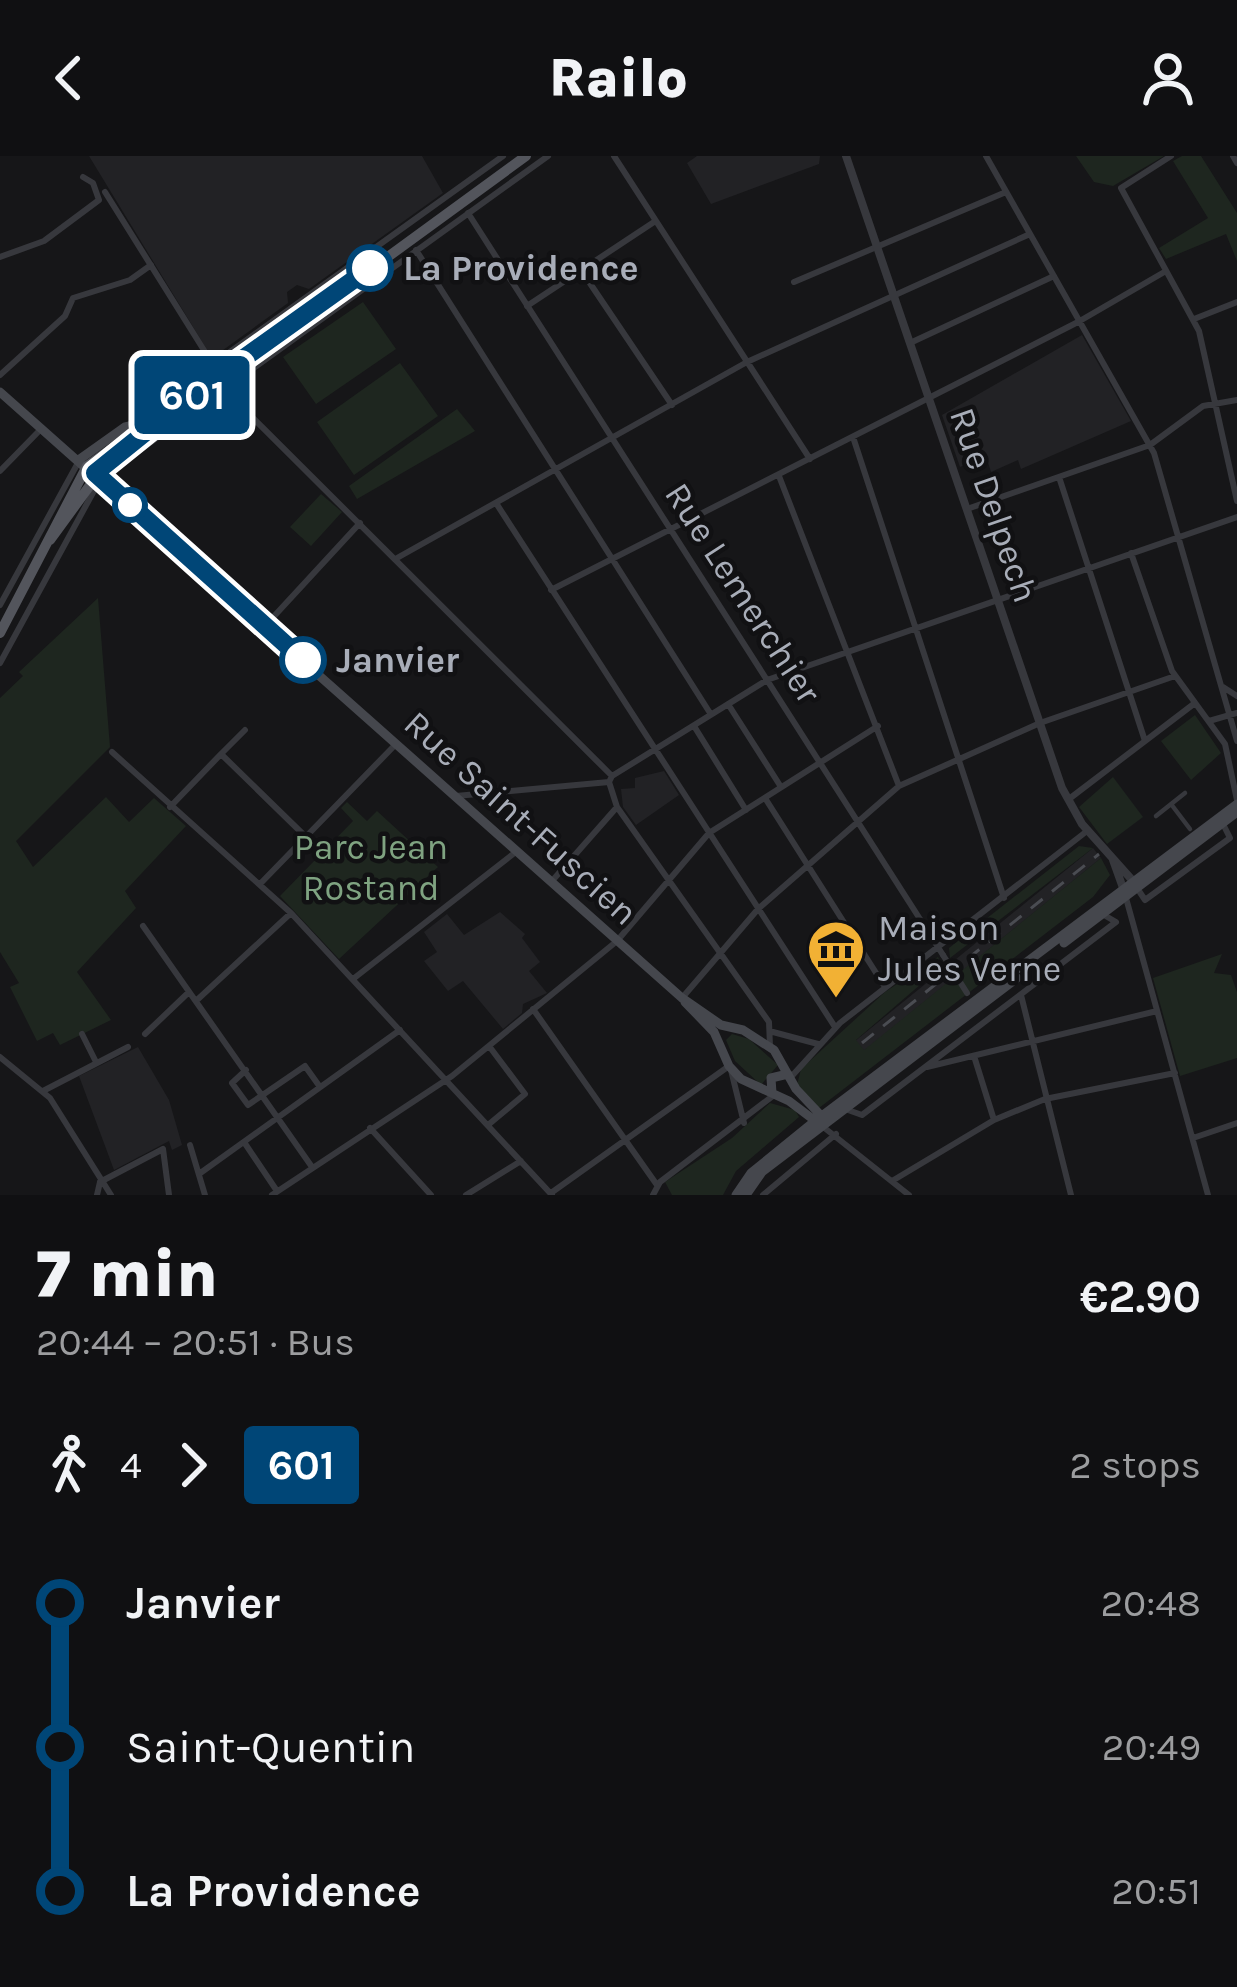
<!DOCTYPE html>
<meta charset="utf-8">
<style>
:root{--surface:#101012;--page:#1e1e20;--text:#f1f3f6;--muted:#9c9d9f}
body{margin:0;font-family:Karla,sans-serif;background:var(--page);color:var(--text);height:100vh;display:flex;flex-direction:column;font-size:45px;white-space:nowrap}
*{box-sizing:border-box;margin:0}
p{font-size:39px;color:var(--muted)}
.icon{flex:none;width:66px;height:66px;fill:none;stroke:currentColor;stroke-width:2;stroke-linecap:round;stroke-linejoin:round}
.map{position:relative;height:1039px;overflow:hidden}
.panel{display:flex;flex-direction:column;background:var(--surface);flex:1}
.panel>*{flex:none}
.badge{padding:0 24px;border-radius:9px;font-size:42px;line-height:78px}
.map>.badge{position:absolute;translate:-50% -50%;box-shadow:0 0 0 6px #fff}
.legs{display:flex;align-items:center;gap:18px;height:132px;padding:0 36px;font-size:39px}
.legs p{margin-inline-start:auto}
.headline{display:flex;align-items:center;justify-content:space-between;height:204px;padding:0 36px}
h1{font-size:66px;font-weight:800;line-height:90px}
ul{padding:0 36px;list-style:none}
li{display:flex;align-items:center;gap:42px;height:144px;font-size:45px}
li i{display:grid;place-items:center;width:18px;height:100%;margin:0 15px;background:currentColor}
li i::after{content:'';width:30px;height:30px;margin:-15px;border:9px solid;border-radius:50%;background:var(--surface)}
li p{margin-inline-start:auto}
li:first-child i{background:linear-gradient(#0000 50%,currentColor 0)}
li:last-child i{background:linear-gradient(currentColor 50%,#0000 0)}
header{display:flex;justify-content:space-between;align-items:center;height:156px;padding:0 36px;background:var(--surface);font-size:54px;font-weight:800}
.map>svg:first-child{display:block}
</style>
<header><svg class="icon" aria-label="back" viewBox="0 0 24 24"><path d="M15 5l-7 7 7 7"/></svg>Railo<svg class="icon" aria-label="person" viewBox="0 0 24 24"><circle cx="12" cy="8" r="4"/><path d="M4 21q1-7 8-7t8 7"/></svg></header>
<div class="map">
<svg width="1237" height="1039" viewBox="0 0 1237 1039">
<rect width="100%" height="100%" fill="#161618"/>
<path fill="#222225" d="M 89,0 L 422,0 L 443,37 L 309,133 L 297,129 L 287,136 L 288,147 L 212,202 Z
M 697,0 L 820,0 L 819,8 L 711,48 L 687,7 Z
M 1082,179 L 1131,265 L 1021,313 L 1018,304 L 991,316 L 986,300 L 960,311 L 942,259 Z
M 664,615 L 679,639 L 636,669 L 623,651 L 621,633 L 635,632 L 635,622 Z
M 1093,692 L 1101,702 L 864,895 L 855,885 Z
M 500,756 L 525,778 L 522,782 L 540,806 L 529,815 L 547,837 L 523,848 L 522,857 L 503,873 L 463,825 L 448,835 L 424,805 L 437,796 L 424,776 L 447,758 L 464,779 Z
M 138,891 L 169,944 L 182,989 L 172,994 L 169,985 L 114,1014 L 79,920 Z"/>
<path fill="#1e261f" d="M 1076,0 L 1164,0 L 1113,30 L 1094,26 Z
M 1182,0 L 1201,0 L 1237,57 L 1237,105 L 1226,78 L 1166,103 L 1159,92 L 1208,62 L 1173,5 Z
M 363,146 L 396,193 L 316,248 L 283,201 Z
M 400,207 L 438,260 L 354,319 L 317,266 Z
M 457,253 L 475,275 L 357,343 L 349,330 Z
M 321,338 L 342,356 L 311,390 L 290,371 Z
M 98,442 L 110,591 L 16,685 L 33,711 L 106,641 L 129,666 L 154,642 L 186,670 L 125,735 L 136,752 L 77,816 L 111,864 L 60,889 L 53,877 L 37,885 L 10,831 L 19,827 L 0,796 L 0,542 L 23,520 L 19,516 Z
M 1195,559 L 1221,597 L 1191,624 L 1161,585 Z
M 1113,621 L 1143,661 L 1107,688 L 1079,651 Z
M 347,646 L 367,665 L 377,655 L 438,711 L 339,803 L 280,740 L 353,665 L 341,652 Z
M 1079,690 L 1093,692 L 950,802 L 949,792 Z
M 1101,702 L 1110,719 L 1093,741 L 819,952 L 797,929 L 801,913 L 885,836 L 938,801 L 942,810 L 856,884 L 864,894 Z
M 1222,798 L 1214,817 L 1231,819 L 1237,836 L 1237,902 L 1180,920 L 1153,822 Z
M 732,878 L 749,883 L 778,909 L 761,929 L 735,905 L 726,884 Z
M 770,947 L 795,954 L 799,961 L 736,1015 L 723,1039 L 672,1039 L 665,1026 L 732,982 Z"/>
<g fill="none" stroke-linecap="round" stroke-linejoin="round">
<path stroke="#37383d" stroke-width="4.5" d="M 1171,648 L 1190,673
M 1156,660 L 1185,637"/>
<path stroke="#37383d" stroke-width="6" d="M 614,0 L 810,303
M 986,0 L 1154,297 L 1237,585
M 1171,0 L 1121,32 L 1199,175 L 1237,345
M 1233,0 L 1237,7
M 105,36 L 212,207 L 210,227
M 468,57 L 943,799
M 416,94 L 710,557
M 0,101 L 44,85 L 99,44 L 93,27 L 83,21
M 581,114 L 672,249
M 794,126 L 1006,36
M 527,150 L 654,66
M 1194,163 L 1237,146
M 910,187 L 1054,120
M 0,219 L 65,160 L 73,142 L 130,124 L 151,109
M 224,233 L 612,620
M 131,267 L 503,0
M 853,281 L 1004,742
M 0,315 L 41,273
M 779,320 L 899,630
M 1059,321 L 1145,585
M 496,347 L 835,871
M 967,353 L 1150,289 L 1203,250 L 1237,244
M 1131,397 L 1172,515 L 1225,588 L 1237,644
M 397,402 L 747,206 L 1030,78
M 551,434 L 1078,166 L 1166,115
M 0,449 L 79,305
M 265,470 L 360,367
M 0,507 L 101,322 L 548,0
M 1223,531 L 1237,540
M 728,548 L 781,631
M 1209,565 L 1237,557
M 694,570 L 746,654
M 112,596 L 291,757 L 552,1039
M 221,598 L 245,574
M 456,640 L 609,626
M 765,642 L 885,831
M 1069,643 L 1195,547
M 170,651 L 221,598 L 306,681
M 552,725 L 617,651
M 260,728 L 395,589
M 1137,732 L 1145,744 L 1230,682 L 1222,666
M 1126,742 L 1208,1039
M 143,770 L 312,1011
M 353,823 L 517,695
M 1021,839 L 1071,1039
M 682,842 L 758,753 L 899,630 L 1040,567 L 1175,520
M 197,844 L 291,757
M 533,853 L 657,1029
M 773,876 L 818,888
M 82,878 L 96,906
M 145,878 L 189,836
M 770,890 L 769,866 L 617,651 L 609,626 L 612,620 L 767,524 L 1237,361
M 974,900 L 994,964
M 0,901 L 50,942 L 111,1039
M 927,911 L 1157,855
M 246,914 L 232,927 L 248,949 L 305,910 L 320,931
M 731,914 L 744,967
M 791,921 L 840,867 L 1087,675
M 43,935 L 128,891
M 848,954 L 862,959 L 1116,766 L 1104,759
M 488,969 L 525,938 L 489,890
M 822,970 L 909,1039
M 370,972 L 431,1039
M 1193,982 L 1237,967
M 244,986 L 277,1035
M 190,989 L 205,1039
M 199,1018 L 400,874
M 892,1025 L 994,964 L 1045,943 L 1175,917
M 100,1026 L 163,993 L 169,1039
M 551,1037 L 729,910
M 97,1039 L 100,1026
M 272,1039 L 452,920 L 617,785 L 709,677 L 878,570
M 466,1039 L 521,1005
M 653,1039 L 660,1026 L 774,939
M 763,1039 L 836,978"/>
<path stroke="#37383d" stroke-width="8" d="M 846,0 L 1062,632 L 1082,668 L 1133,725
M 1113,704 L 1123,732"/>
<path stroke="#45474d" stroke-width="9" d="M 0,236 L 682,842 L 721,869 L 743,874 L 774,894 L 796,933 L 827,966
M 80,303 L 125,271 L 143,267
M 1064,787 L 1237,656
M 685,846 L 714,876 L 729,910 L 741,923 L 789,945 L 818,967
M 772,937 L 771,922 L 788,918
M 736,1039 L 751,1017 L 815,965 L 1237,648
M 746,1039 L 762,1016 L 1017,822"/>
<path stroke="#53555c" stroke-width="10" d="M 50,384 L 107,306 L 526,0
M 0,477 L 87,310 L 159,259"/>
<path stroke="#4a4c52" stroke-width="3" stroke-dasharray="15 12" stroke-linecap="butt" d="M 862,887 L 1099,698"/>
<path stroke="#37383d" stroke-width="6" d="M 943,799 L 967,837"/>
</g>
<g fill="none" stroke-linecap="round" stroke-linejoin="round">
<g stroke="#fff" stroke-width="27">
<path id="line-1" d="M 303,504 L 95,317 L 188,242 L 370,112"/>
</g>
<use href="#line-1" stroke="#004677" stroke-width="18"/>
</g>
<defs>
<g id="museum-pin" transform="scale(3)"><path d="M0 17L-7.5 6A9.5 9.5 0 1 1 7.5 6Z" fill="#f2b134" stroke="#111113"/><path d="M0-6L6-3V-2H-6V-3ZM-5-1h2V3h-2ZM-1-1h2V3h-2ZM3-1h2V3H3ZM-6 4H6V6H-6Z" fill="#111"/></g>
</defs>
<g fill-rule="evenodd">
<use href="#museum-pin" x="836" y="793"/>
</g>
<g fill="#fff" stroke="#004677" stroke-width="6">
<circle cx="370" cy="112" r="21"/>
<circle cx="130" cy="349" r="15"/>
<circle cx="303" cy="504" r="21"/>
</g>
<g text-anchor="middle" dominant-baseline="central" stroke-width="9" stroke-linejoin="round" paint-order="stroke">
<g font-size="36" font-weight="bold" fill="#a8adb8" stroke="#111113" text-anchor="start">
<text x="403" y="112">La Providence</text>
<text x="336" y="504">Janvier</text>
</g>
<g font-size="36" fill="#a8adb8" stroke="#111113">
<text transform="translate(994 349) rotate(71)">Rue Delpech</text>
<text transform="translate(743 437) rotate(57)">Rue Lemerchier</text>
<text transform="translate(521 662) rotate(42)">Rue Saint-Fuscien</text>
</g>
<g font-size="36" fill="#7fa381" stroke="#111113">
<text x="371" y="691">Parc Jean<tspan x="371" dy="41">Rostand</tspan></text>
</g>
<g font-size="36" fill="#a8adb8" stroke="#111113" text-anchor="start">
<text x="878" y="772">Maison<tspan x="878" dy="41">Jules Verne</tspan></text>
</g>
</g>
</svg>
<b class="badge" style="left:192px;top:239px;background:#004677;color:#fff">601</b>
</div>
<section class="panel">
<div class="headline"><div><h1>7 min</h1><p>20:44 – 20:51 · Bus</p></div><b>€2.90</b></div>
<div class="legs"><svg class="icon" aria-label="walk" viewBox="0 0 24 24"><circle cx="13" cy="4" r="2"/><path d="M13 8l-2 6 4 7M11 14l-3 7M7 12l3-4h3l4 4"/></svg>4<svg class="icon" aria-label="forward" viewBox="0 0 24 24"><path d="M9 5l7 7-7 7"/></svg><b class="badge" style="background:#004677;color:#fff">601</b><p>2 stops</p></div>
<ul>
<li><i style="color:#004677"></i><b>Janvier</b><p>20:48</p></li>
<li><i style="color:#004677"></i><span>Saint-Quentin</span><p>20:49</p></li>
<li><i style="color:#004677"></i><b>La Providence</b><p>20:51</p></li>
</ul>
</section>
